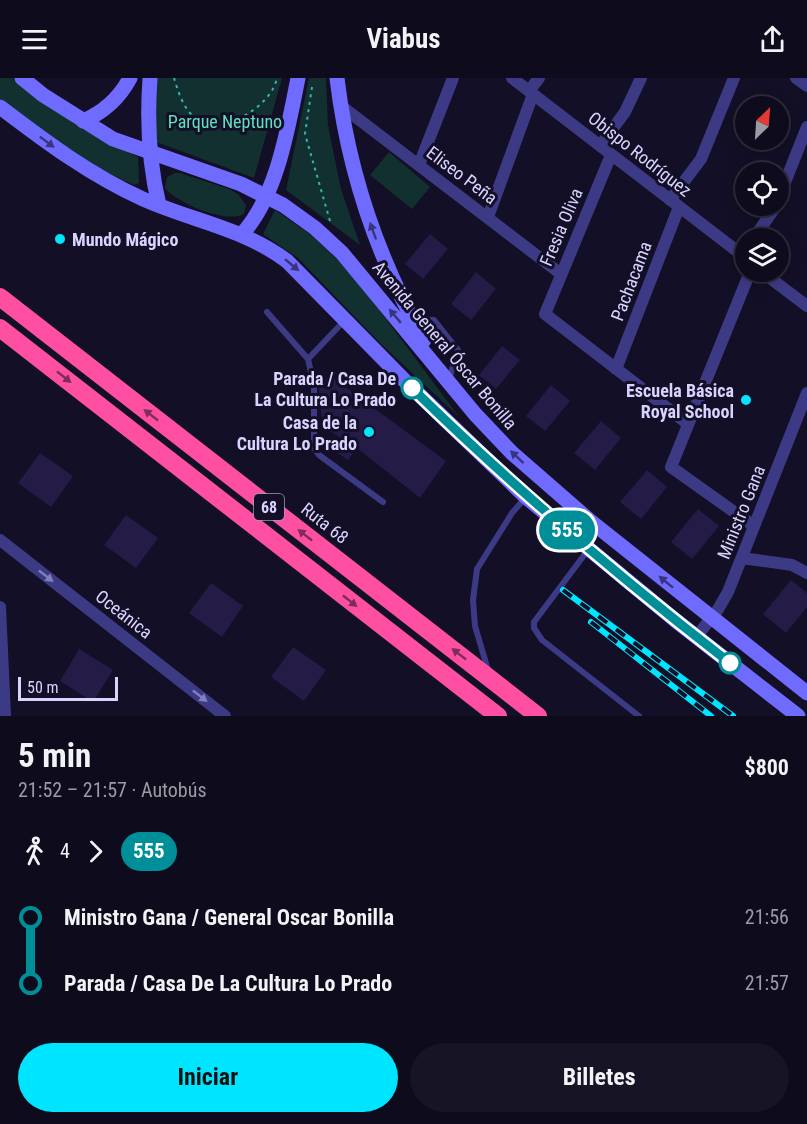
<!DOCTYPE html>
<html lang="es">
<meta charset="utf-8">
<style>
:root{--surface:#0e0b1c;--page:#171425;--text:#f1f3f6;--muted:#9b9ba3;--line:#2e2b3b;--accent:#00e5ff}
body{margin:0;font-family:"Roboto Condensed",sans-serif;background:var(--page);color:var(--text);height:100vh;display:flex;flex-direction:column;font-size:22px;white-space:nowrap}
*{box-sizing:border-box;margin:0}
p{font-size:20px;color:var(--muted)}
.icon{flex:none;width:33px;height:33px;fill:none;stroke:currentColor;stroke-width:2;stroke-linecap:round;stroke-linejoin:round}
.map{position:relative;height:638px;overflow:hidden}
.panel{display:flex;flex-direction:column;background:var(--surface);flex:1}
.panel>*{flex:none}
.badge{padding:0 12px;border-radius:20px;font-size:21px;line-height:39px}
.needle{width:39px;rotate:25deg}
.fabs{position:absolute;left:735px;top:18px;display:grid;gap:12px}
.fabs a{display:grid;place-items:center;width:54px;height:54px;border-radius:50%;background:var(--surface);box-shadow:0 3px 15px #0003,0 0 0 2px var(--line);font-size:30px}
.scale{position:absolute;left:18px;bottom:15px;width:100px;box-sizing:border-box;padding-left:6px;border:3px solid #d9d4ff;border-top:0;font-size:16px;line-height:21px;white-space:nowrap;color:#d9d4ff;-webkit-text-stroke:4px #130f26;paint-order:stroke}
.map>.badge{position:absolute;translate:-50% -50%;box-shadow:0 0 0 3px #fff}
.legs{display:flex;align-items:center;gap:9px;height:66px;padding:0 18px;font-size:20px}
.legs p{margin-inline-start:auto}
.overview{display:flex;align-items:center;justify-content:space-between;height:102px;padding:0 18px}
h1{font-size:33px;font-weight:700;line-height:45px}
.cta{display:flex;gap:12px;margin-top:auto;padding:12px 18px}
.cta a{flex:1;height:69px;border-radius:36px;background:var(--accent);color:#111;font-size:24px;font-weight:700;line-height:69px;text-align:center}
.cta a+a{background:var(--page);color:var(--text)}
ul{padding:0 18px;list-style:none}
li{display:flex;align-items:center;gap:21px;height:66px;font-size:22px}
li i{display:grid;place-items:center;width:9px;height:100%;margin:0 8px;background:currentColor}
li i::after{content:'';width:15px;height:15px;margin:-8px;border:4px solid;border-radius:50%;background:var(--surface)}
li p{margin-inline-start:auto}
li:first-child i{background:linear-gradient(#0000 50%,currentColor 0)}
li:last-child i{background:linear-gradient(currentColor 50%,#0000 0)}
header{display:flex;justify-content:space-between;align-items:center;height:78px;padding:0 18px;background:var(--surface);font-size:27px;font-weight:700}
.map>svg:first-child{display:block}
</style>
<header><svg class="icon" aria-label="menu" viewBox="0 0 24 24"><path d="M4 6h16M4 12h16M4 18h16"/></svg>Viabus<svg class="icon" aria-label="share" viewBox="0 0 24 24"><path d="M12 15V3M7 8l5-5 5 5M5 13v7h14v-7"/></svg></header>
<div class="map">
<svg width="807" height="638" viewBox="0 0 807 638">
<rect width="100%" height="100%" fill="#130f26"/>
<path fill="#12302f" d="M 0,0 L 12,0 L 84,52 L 138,79 L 139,105 L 134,107 C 85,86 42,53 0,21 Z
M 156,0 L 282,0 L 254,100 L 156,64 Z
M 309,0 L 326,0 L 328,48 L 341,111 L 360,167 L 286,112 Z
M 389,74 L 430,109 L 412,131 L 370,97 Z
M 175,95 L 180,95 L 229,111 L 238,116 L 246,127 L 244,136 C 226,146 177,125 165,110 L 167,99 Z
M 275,132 L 310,156 L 341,185 L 366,214 L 459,339 L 380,265 L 298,180 L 263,156 Z"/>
<path fill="#241b47" d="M 430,156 L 448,171 L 423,201 L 405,186 Z
M 476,194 L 496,211 L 471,242 L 451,226 Z
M 502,268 L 520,282 L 496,311 L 479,297 Z
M 329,297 L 446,383 L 420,420 L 357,370 L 348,382 L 333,372 L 342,361 L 322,347 L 319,308 Z
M 551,307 L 570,323 L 545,353 L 526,338 Z
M 601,343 L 621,360 L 595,392 L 574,375 Z
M 40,375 L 73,398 L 51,429 L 18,405 Z
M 647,392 L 667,409 L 641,441 L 620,424 Z
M 698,431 L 719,448 L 692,481 L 671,464 Z
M 126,437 L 158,460 L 136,490 L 104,467 Z
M 791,502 L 807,515 L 807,529 L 786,555 L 763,536 Z
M 211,505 L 243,528 L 222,559 L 189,535 Z
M 293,569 L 326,592 L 304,623 L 271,599 Z
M 79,571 L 113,592 L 93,624 L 60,603 Z"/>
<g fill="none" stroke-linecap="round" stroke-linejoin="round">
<path stroke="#2fb8b0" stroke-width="2" stroke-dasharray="3 4.5" stroke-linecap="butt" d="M 174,0 C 178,13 184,33 196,40 C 223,58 271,29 277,0
M 312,9 L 305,56 L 330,143"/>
<path stroke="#3d3a85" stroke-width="6" d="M 267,234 L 308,281
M 414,241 L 434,242 L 458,272 L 449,301
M 345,242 L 308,281 L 314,308 L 314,370 L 319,377 L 383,424
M 588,472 L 534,544 L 534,550 L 542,562 L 639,638
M 488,592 L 475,548 L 473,522 L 477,491 L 512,435 L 526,419"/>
<path stroke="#3d3a85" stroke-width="12" d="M 512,0 L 746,180
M 796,0 L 807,8
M 529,13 L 539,0
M 340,27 L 561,196
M 600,68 L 625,34 L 641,0
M 611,77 L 545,236 L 688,346
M 419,87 L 453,0
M 670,122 L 701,81 L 734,0
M 778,122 L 807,49
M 488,139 L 533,16
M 754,160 L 776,128
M 750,194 L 671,389 L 754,448
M 762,194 L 807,228
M 616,291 L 679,129
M 0,462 L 225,638
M 742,480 L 792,487 L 807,495
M 0,529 L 5,638
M 696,559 L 717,533 L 728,514 L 807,315"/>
<path stroke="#6f6bff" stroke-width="15" d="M 22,0 L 43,17 L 113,61 L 241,106 L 283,127 L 315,150 L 342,175 L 475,336 L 512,375 L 589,442 L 807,615
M 150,0 C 147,42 149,86 159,127
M 337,0 C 348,93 378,181 424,262
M 0,29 C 46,64 90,97 143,121 C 192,143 243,150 287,183 L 407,305 L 526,419 L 675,542 L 798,638
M 83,43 C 104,34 119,21 130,0
M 242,156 C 277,118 288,50 298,0"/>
<path stroke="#ff4fa3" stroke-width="18" d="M 0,219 L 538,638
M 0,250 L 498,638"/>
<g stroke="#00e5ff" stroke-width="6">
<path id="rail" d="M 563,512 L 733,638
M 591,544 L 711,638"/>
</g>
<use href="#rail" stroke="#130f26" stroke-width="4" stroke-dasharray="11" stroke-linecap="butt"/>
</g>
<defs><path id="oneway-solid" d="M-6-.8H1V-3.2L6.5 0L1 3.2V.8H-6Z" transform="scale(1.5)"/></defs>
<g fill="#38347d">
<use href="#oneway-solid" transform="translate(47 64) rotate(37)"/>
<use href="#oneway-solid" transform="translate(373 153) rotate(-110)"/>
<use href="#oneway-solid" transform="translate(292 187) rotate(40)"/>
<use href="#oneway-solid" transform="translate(395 238) rotate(-130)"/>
<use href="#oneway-solid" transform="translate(517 379) rotate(-137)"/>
<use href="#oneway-solid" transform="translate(666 504) rotate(-141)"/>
</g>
<g fill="#7d2c5e">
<use href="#oneway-solid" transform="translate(64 299) rotate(38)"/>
<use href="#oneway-solid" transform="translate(151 337) rotate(-142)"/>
<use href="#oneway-solid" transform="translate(305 457) rotate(-142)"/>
<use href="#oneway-solid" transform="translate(350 523) rotate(38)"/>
<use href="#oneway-solid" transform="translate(459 576) rotate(-142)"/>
</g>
<g fill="#837fbc">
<use href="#oneway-solid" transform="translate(46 498) rotate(38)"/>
<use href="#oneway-solid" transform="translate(200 618) rotate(38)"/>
</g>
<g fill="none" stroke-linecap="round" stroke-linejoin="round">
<g stroke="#fff" stroke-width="14">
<path id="line-1" d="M 412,310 C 512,408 619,499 730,585"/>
</g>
<use href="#line-1" stroke="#008f99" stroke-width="9"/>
</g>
<g fill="#00e5ff" stroke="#130f26" stroke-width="2">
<circle cx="60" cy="161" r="6"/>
<circle cx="746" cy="322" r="6"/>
<circle cx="369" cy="354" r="6"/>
</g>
<g fill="#fff" stroke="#008f99" stroke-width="3">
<circle cx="412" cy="310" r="10"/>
<circle cx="730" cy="585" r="10"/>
</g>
<g text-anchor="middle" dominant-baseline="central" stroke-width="6" stroke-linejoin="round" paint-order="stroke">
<rect fill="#130f26" stroke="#9e99be" stroke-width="1.5" x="254" y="416" width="30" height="26" rx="4.5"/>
<g font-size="16" font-weight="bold" fill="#d9d4ff">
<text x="269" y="429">68</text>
</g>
<g font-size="18" fill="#5fe0c0" stroke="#130f26">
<text x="225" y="43">Parque Neptuno</text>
</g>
<g font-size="18" fill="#d9d4ff" stroke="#130f26">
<text transform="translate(640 76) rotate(38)">Obispo Rodríguez</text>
<text transform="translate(462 97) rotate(37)">Eliseo Peña</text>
<text transform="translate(561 149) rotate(-67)">Fresia Oliva</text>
<text transform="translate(631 203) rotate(-69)">Pachacama</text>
<text transform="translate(445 267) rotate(50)">Avenida General Óscar Bonilla</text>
<text transform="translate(741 434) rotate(-68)">Ministro Gana</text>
<text transform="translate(325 445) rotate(38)">Ruta 68</text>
<text transform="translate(124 536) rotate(38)">Oceánica</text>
</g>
<g font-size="18" font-weight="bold" fill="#d9d4ff" stroke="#130f26" text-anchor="end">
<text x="72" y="161" text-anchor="start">Mundo Mágico</text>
<text x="734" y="312">Escuela Básica<tspan x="734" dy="21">Royal School</tspan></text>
<text x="357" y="344">Casa de la<tspan x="357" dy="21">Cultura Lo Prado</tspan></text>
</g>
<g font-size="18" font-weight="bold" fill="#d9d4ff" stroke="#130f26" text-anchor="end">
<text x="396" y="300">Parada / Casa De<tspan x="396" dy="21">La Cultura Lo Prado</tspan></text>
</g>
</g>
</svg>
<div class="fabs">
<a><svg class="needle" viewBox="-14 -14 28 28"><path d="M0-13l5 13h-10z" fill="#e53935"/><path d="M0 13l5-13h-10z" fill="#9b9ba3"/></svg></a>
<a><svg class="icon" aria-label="locate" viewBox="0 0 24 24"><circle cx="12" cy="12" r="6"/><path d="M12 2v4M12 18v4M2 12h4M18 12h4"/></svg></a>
<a><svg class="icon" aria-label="layers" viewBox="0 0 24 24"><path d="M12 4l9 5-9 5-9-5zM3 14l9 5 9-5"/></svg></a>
</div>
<div class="scale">50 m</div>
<b class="badge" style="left:567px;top:452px;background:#008f99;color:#fff">555</b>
</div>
<section class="panel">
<div class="overview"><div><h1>5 min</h1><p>21:52 – 21:57 · Autobús</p></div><b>$800</b></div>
<div class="legs"><svg class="icon" aria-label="walk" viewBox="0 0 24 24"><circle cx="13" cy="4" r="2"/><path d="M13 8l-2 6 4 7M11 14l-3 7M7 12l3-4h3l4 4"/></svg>4<svg class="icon" aria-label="forward" viewBox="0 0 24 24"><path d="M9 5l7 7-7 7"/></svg><b class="badge" style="background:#008f99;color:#fff">555</b></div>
<ul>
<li><i style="color:#008f99"></i><b>Ministro Gana / General Oscar Bonilla</b><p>21:56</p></li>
<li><i style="color:#008f99"></i><b>Parada / Casa De La Cultura Lo Prado</b><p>21:57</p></li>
</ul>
<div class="cta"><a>Iniciar</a><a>Billetes</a></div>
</section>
